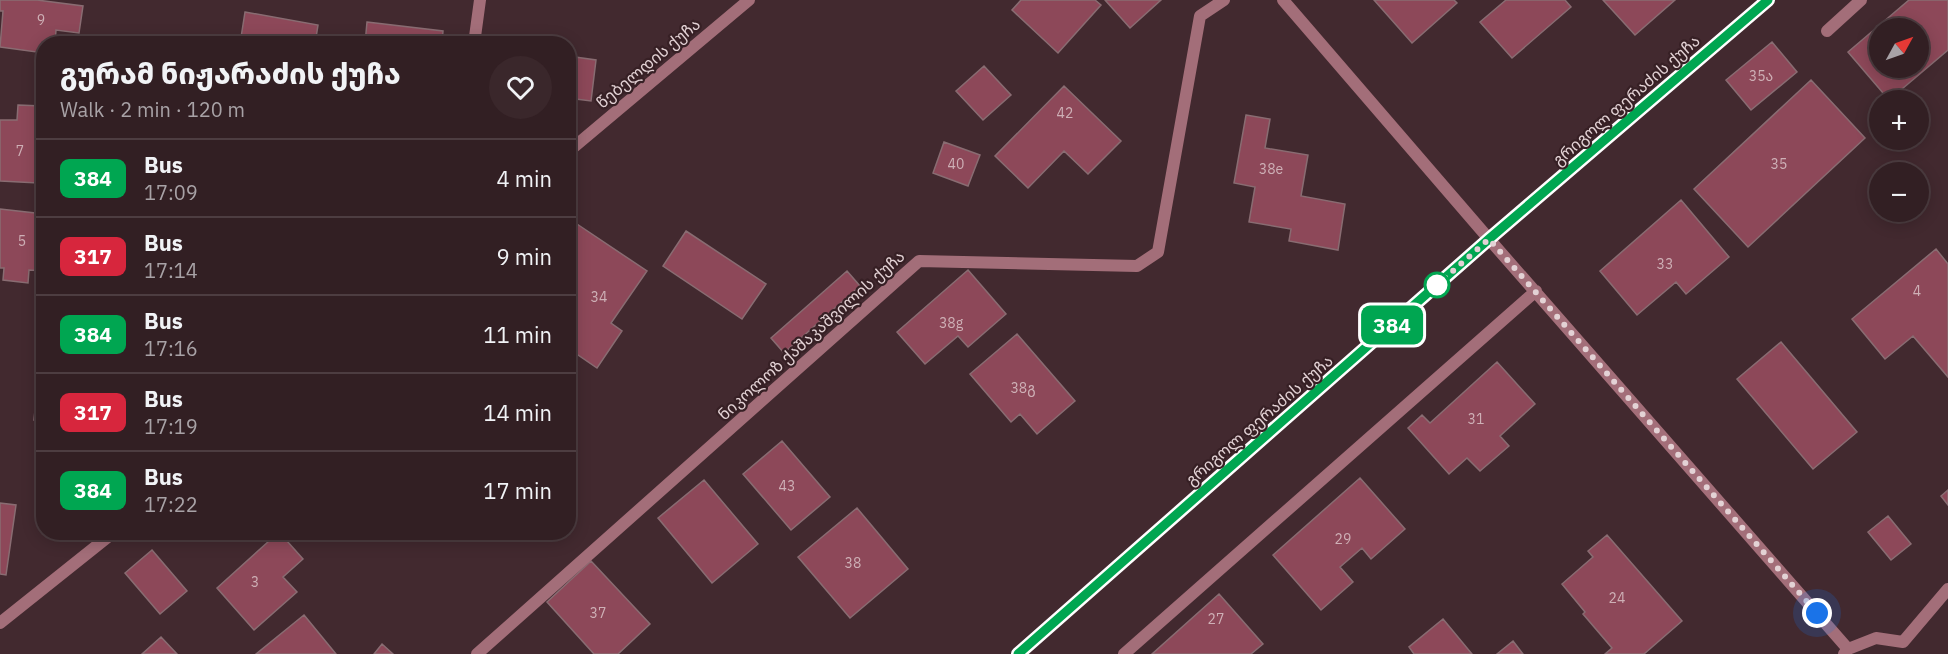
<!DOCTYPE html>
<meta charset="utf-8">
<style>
:root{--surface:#321f23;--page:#3a272b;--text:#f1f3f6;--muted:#a8a2a6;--line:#4d3d41}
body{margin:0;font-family:"IBM Plex Sans","Noto Sans Georgian",sans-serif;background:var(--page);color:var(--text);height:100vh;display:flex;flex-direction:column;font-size:22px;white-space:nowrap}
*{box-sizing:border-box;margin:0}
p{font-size:20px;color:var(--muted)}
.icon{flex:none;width:33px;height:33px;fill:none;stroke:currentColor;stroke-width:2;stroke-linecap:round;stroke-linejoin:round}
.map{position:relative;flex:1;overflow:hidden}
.panel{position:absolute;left:36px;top:36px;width:540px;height:504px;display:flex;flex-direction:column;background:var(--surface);border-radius:24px;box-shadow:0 3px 15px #0003,0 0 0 2px var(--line)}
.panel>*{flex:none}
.badge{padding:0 12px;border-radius:9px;font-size:21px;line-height:39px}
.needle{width:39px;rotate:50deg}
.tools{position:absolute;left:1869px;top:18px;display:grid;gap:12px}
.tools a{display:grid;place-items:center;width:60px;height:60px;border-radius:50%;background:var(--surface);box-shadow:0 3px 15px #0003,0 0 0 2px var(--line);font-size:30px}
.you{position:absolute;width:30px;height:30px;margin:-15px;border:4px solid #fff;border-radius:50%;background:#1a73e8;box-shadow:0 0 0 9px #1a73e833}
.map>.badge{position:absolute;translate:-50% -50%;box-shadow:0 0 0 3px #fff}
.round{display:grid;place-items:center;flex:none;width:63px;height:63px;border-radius:32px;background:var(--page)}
.overview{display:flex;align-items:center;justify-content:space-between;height:102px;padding:0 24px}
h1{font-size:28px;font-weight:800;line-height:45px}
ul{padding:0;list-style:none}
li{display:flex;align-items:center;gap:18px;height:78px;padding:0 24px;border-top:2px solid var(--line)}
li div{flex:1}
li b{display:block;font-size:22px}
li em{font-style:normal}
li .badge{min-width:66px;font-weight:700;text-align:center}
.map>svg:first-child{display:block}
</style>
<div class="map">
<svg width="1948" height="654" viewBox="0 0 1948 654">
<rect width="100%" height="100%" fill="#42292f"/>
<path fill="#8d4859" stroke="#896c72" stroke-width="1.5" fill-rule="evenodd" d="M 0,0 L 37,0 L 83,6 L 79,33 L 56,30 L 55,44 L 44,44 L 44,53 L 0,47 L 3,11 L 0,11 Z
M 1021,0 L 1095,0 L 1101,5 L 1058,53 L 1012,10 Z
M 1105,0 L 1161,0 L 1130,28 Z
M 1374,0 L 1454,0 L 1457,3 L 1412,43 Z
M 1506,0 L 1565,0 L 1571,7 L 1512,58 L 1480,22 Z
M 1603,0 L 1675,0 L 1635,35 Z
M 1909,0 L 1948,0 L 1948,50 L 1889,100 L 1848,52 ZM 1880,28 L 1918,28 L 1918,68 L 1880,68 Z
M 245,12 L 318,25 L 315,44 L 240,44 Z
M 367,22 L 443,31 L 442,44 L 365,44 Z
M 1772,42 L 1797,72 L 1751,110 L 1726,80 Z
M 568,56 L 596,60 L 591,101 L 568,98 Z
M 984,66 L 1011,95 L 983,120 L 956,91 Z
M 1811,80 L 1865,138 L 1748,247 L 1694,189 Z
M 1064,86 L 1121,141 L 1088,174 L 1064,151 L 1028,188 L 995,156 Z
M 18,105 L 42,106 L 38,183 L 0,181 L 0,120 L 17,120 Z
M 1246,115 L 1270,119 L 1265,148 L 1308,155 L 1301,196 L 1345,204 L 1338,250 L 1289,241 L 1291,229 L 1249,222 L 1255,187 L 1234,183 Z
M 944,142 L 980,155 L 968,186 L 933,173 Z
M 1681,200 L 1729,257 L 1686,294 L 1676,282 L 1637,315 L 1600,271 Z
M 0,209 L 44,214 L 44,271 L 29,270 L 28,283 L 3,280 L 4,268 L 0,268 Z
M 568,218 L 647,271 L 611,323 L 622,331 L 597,368 L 568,348 Z
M 686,231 L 766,284 L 742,319 L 663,266 Z
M 1936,249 L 1948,264 L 1948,377 L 1913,336 L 1885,359 L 1852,319 Z
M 968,270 L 1006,314 L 968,347 L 958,336 L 925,364 L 897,332 Z
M 847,271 L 860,286 L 784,353 L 771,338 Z
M 1017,334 L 1075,401 L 1037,434 L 1020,414 L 1011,422 L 970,374 Z
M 1781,342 L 1857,432 L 1813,469 L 1737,379 Z
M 1497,362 L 1535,404 L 1500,436 L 1509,446 L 1480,471 L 1467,458 L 1449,474 L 1408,428 L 1422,415 L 1430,423 Z
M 37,390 L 44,391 L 44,421 L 34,420 Z
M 782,441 L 830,497 L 791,530 L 743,474 Z
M 1360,478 L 1405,529 L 1371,559 L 1362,548 L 1340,567 L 1353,582 L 1321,610 L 1273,555 Z
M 704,480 L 758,544 L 712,583 L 658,518 Z
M 1948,490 L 1948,505 L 1941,496 Z
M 0,503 L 16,505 L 6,575 L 0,574 Z
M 857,508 L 908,569 L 850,618 L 798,557 Z
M 1888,516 L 1911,544 L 1891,560 L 1868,532 Z
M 279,532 L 303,559 L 283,577 L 297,592 L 254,630 L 217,588 Z
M 1607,535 L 1682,621 L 1644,654 L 1605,654 L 1612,648 L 1583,614 L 1585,612 L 1562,584 L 1593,557 L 1588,551 Z
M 152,550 L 187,591 L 160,614 L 125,573 Z
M 591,561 L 650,624 L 618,654 L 594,654 L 547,602 Z
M 1219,594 L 1263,644 L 1251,654 L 1152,654 Z
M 304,615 L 336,654 L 256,654 Z
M 1443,619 L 1472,654 L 1414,654 L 1409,647 Z
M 161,637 L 177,654 L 142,654 Z
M 1513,641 L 1523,654 L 1497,654 Z
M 382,644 L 393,654 L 374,654 Z"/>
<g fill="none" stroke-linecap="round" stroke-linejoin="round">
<path stroke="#a36e79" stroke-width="12" d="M 1827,31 L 1861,0
M 474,44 L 480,0
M 568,152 L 749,0
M 1489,239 L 1848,649
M 0,623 L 114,532
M 477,654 L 919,261 L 1137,266 L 1158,252 L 1200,16 L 1224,0
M 1124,654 L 1536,291
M 1844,654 L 1848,649 L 1876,638 L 1903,642 L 1948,589"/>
<path stroke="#a36e79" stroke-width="12" d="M 1283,0 L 1489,239
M 1018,654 L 1489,239 L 1768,0"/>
</g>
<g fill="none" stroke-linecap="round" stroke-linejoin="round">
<g stroke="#fff" stroke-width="14">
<path id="line" d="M 1018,654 L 1489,239 L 1768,0"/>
</g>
<use href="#line" stroke="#00a651" stroke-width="9"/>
<path stroke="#e3d2d5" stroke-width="6" stroke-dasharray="0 10.8" d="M 1437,285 L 1489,239 L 1817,613"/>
</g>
<circle fill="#fff" stroke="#00a651" stroke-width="3" cx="1437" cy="285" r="12"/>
<g text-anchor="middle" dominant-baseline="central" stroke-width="4.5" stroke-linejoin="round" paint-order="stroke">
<g font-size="14" fill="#ceb0b6">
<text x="41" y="20">9</text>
<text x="1761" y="76">35ა</text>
<text x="1065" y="113">42</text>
<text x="20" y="151">7</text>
<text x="956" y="164">40</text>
<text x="1779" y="164">35</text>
<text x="1271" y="169">38e</text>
<text x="22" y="241">5</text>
<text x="1665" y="264">33</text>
<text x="1917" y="291">4</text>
<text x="599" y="297">34</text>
<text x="951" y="323">38g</text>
<text x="1023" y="388">38გ</text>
<text x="1476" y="419">31</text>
<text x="787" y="486">43</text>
<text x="1343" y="539">29</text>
<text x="853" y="563">38</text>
<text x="255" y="582">3</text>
<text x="1617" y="598">24</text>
<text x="598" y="613">37</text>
<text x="1216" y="619">27</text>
</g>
<g font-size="16" fill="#e3d2d5" stroke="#372025">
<text transform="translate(648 63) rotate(-40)">წებელდის ქუჩა</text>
<text transform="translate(1626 100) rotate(-41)">გრიგოლ ფერაძის ქუჩა</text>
<text transform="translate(811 335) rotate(-42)">ნიკოლოზ ქაშაკაშვილის ქუჩა</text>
<text transform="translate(1259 420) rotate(-41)">გრიგოლ ფერაძის ქუჩა</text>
</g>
</g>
</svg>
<div class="tools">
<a><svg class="needle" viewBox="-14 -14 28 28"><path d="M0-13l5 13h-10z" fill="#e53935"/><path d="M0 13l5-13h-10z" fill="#a8a2a6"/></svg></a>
<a>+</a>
<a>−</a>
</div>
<div class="you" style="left:1817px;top:613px"></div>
<b class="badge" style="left:1392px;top:325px;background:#00a651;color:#fff">384</b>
<section class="panel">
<div class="overview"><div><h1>გურამ ნიჟარაძის ქუჩა</h1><p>Walk · 2 min · 120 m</p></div><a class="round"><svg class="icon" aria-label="heart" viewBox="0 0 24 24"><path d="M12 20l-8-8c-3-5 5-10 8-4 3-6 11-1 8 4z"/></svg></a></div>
<ul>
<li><span class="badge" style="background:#00a651;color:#fff">384</span><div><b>Bus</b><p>17:09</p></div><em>4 min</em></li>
<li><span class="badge" style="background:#d7263d;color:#fff">317</span><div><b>Bus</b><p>17:14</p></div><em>9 min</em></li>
<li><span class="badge" style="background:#00a651;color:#fff">384</span><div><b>Bus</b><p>17:16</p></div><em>11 min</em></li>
<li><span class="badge" style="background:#d7263d;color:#fff">317</span><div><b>Bus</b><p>17:19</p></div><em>14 min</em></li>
<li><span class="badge" style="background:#00a651;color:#fff">384</span><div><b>Bus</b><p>17:22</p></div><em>17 min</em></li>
</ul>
</section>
</div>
